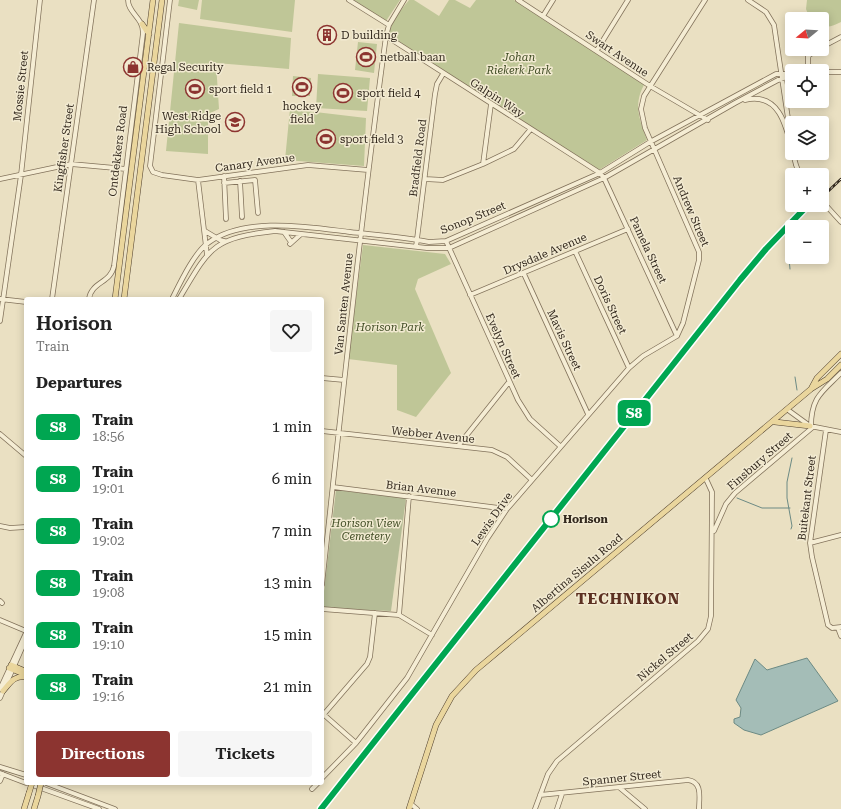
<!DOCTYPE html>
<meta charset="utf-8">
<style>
:root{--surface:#fff;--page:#f6f6f6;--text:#222;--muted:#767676;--accent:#8c3430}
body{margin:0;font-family:"Roboto Serif",serif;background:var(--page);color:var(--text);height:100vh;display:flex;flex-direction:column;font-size:15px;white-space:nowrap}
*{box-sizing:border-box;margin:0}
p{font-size:13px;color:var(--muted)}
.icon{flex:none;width:22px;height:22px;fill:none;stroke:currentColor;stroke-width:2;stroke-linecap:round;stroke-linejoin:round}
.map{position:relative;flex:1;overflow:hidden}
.panel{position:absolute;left:24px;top:297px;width:300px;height:488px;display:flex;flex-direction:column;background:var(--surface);border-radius:4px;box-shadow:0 2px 10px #0003}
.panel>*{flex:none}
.badge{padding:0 8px;border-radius:6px;font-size:14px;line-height:26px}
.needle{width:26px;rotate:252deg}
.tools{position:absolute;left:785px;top:12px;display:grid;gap:8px}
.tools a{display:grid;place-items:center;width:44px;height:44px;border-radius:4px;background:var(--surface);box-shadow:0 2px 10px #0003;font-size:20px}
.map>.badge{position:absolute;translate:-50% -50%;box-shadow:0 0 0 2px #fff}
h2{padding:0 12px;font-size:15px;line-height:36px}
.round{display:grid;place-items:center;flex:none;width:42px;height:42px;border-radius:4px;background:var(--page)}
.summary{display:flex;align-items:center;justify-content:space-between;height:68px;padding:0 12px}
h1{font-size:19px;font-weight:600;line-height:30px}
.button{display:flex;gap:8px;margin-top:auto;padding:8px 12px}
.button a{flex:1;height:46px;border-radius:4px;background:var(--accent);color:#fff;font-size:16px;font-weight:600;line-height:46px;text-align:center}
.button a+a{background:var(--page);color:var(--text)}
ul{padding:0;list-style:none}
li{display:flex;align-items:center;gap:12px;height:52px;padding:0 12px}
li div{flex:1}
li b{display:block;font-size:15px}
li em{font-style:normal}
li .badge{min-width:44px;font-weight:700;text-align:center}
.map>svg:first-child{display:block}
</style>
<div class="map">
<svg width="841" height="809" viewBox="0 0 841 809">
<rect width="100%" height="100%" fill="#eae0c2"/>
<path fill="#bfc697" d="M 179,0 L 199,0 L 197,10 L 178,6 Z
M 202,0 L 295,0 L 292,32 L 200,19 Z
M 354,0 L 400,0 L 386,21 Z
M 409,0 L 414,0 L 439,16 L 449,0 L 455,0 L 470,8 L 476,0 L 514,0 L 645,83 C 633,104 639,118 647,140 L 599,170 L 493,108 L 442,71 L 384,35 L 384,31 Z
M 807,0 L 841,0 L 841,22 C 834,25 830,28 822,26 L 822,19 L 810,19 L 806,9 Z
M 179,23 L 291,38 L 289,69 L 216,63 L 219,109 L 208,114 L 208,154 L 166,151 Z
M 358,42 L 377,44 L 374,73 L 355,70 Z
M 318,74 L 370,78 L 367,111 L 316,108 Z
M 293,76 L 311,78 L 310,96 L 292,96 Z
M 290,109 L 366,118 L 364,166 L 285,160 Z
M 363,245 L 445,254 L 451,264 L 418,279 L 415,289 L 451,373 L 416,417 L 397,410 L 397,365 L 348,359 Z"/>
<path fill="#b5bc96" d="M 336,490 L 406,498 L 391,611 L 322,608 Z"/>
<path fill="#a4bdb7" stroke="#6c8a84" d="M 807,658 L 838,701 L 761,735 L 744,730 L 734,723 L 734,719 L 740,717 L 741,708 L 736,700 L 755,659 L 767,670 Z"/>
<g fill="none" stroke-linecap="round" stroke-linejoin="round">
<path stroke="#6c8a84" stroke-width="1" d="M 787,236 L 790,269
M 795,377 L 797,390
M 737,498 L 762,508 L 790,508
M 791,529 L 792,526 L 787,498 L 787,482 L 792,458"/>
<g stroke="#82725b" stroke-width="5.5">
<path id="minor" d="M 170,0 L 150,166 L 153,172 L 162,175 L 198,180 L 308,165 L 368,170
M 349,0 L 389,25
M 518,0 L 650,86 L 708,120
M 748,0 L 766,12 L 774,25 L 792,145
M 543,16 L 553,0
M 386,36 L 600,173 L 604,178 L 677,336
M 822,47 L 841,37
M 597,50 L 628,0
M 808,71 L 808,56 L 818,49
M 822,72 L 841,72
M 745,100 C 786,90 788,141 797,168
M 483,164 L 491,104
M 796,165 L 800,175
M 224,176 L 226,219
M 0,179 L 71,164 L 126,169
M 425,179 L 443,180 L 483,164 L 514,149 L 530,130
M 198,180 L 207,255
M 240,181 L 242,217
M 224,183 L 255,180 L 258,213
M 822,201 L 841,222
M 205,231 L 220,240 L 224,241
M 284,232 L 291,242
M 446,241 L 518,400 L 530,419 L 560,446
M 290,244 L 300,235
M 416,247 L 435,94 L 437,84 L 443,74
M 575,251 L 629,368
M 524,274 L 588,414
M 470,295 L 628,229
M 0,299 L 26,302
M 52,299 L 94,0
M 89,299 C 91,282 111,283 114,266 L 143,33 C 143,17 128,13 128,0
M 172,299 C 180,283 194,253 208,243 C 244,216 308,227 350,232 C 377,235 403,237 429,242 L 446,241 L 600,173 L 650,142 L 776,74 L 792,74
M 179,299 C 210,247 212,238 275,231 L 427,248 L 449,248 L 604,178 L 735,103 L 778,80 L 792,75
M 0,321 L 21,175 L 40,0
M 322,378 L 344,380
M 788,410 L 810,426 L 841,432
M 811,427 C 811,397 822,392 841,373
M 826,430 L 810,543 L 812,557 L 828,625 L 832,628 L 841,627
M 322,431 L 492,450 L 507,457 L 532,480
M 0,434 L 26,456
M 458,446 L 509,382
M 333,487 L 507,509
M 0,526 L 10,528 L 26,527
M 714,531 L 726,504 L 735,493 L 813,427
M 810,543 L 841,535
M 322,585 C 342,402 361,219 386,36 L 389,25 L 404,0
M 0,601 L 2,603
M 322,609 L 399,615 L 432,635
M 399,615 L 409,496
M 0,620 L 26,631
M 838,628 L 841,636
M 0,689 L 26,633
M 0,698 L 26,639
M 322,713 L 356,743
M 324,714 L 367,664 L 370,657 L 375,613
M 0,767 L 26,775
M 0,773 L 26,783
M 322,778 L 356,743 L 407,678 L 487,539 L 507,509 L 629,368 L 643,356 L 677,336 L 683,323 L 699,260 L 699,252 L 645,128 L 641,109 L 644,96 L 705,0
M 0,781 L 3,774
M 27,783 L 99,809
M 46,783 L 115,809
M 620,788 L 645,809
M 312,789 L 318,783
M 540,795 L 688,780 C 703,782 699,798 699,809
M 411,804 L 417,809
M 535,809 L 548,774 L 557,761 L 698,641 L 708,629 L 711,616 L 712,492 L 706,479
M 557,809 L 562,794"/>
</g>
<g stroke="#50402f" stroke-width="6">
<path id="major" d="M 142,24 L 149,34
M 115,299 L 153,0
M 124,299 L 162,0
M 811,389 L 817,378 L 841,354
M 775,422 L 810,426
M 11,665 L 25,671
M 9,668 L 26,675
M 3,691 C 10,683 14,675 26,677
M 24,809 L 29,793
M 34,809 L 38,796
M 409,809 L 436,725 L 452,696 L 476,670 L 811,389 L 827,379 L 841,365"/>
</g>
<use href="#minor" stroke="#f5edd4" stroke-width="4"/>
<use href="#major" stroke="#ead69d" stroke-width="5"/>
<g stroke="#33291e" stroke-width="2.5">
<path id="rail" d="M 822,197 L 841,179
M 321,809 L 740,280 L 766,249 L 808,205"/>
</g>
<use href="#rail" stroke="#f2ead1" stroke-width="1" stroke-dasharray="3" stroke-linecap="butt"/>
<g stroke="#50402f" stroke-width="6" stroke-linecap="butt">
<path id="major-bridge" d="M 29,793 L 32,783
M 38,796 L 41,783"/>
</g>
<use href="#major-bridge" stroke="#ead69d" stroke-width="5"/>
</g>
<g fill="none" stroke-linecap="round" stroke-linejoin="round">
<g stroke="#fff" stroke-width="9">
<path id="line" d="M 321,809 L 740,280 L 766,249 L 808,205"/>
</g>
<use href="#line" stroke="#00a651" stroke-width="6"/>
</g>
<defs>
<g id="building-ring" transform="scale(1)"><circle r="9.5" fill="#f2ead1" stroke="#8c3430" stroke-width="1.5"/><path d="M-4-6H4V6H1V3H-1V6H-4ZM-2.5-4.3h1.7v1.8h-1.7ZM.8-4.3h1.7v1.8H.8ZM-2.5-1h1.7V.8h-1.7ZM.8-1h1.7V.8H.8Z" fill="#8c3430"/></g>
<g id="stadium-ring" transform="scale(1)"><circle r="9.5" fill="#f2ead1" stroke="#8c3430" stroke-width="1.5"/><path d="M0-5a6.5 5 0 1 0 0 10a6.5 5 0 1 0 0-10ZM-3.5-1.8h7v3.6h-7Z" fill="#8c3430"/></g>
<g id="shop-ring" transform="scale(1)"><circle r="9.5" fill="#f2ead1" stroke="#8c3430" stroke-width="1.5"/><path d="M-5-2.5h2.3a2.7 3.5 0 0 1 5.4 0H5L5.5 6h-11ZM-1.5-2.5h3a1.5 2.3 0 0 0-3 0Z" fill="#8c3430"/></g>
<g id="school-ring" transform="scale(1)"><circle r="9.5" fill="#f2ead1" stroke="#8c3430" stroke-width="1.5"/><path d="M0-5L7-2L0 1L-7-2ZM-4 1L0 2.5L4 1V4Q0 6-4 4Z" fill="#8c3430"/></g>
</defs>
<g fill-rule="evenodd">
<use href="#building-ring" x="327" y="35"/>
<use href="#stadium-ring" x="366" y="57"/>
<use href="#shop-ring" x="133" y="67"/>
<use href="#stadium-ring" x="302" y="87"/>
<use href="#stadium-ring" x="195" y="89"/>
<use href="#stadium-ring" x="343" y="93"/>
<use href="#school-ring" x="235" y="122"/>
<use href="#stadium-ring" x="326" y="139"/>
</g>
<circle fill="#fff" stroke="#00a651" stroke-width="2" cx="551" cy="519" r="8"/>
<g text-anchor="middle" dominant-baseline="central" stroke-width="3" stroke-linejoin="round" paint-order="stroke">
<g font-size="11" fill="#33291e" stroke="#f2ead1" text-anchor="start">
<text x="341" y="35">D building</text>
<text x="380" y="57">netball baan</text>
<text x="147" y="67">Regal Security</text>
<text x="209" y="89">sport field 1</text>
<text x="357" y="93">sport field 4</text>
<text x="302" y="106" text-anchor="middle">hockey<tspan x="302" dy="13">field</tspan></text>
<text x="221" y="116" text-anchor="end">West Ridge<tspan x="221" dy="13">High School</tspan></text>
<text x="340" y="139">sport field 3</text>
</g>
<g font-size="11" fill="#33291e" stroke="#f2ead1">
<text transform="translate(617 54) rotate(34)">Swart Avenue</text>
<text transform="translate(21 86) rotate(-84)">Mossie Street</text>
<text transform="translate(497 98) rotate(33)">Galpin Way</text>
<text transform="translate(64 148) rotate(-82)">Kingfisher Street</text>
<text transform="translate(118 151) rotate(-83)">Ontdekkers Road</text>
<text transform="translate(418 158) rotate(-83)">Bradfield Road</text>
<text transform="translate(255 163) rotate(-8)">Canary Avenue</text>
<text transform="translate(691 211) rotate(67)">Andrew Street</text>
<text transform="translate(473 218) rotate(-22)">Sonop Street</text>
<text transform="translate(648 250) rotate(65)">Pamela Street</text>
<text transform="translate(545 254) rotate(-23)">Drysdale Avenue</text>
<text transform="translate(344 304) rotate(-84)">Van Santen Avenue</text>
<text transform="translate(610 305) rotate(65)">Doris Street</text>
<text transform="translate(564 340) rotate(65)">Mavis Street</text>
<text transform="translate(503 346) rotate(66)">Evelyn Street</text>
<text transform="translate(433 435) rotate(6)">Webber Avenue</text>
<text transform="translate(760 461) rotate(-41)">Finsbury Street</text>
<text transform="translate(421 489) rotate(7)">Brian Avenue</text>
<text transform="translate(807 498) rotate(-83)">Buitekant Street</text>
<text transform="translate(492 519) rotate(-55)">Lewis Drive</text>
<text transform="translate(577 573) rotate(-40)">Albertina Sisulu Road</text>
<text transform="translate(665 657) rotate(-40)">Nickel Street</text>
<text transform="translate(622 778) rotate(-6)">Spanner Street</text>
</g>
<g font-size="11" font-style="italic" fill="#424e26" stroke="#f2ead1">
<text x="519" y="57">Johan<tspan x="519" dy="13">Riekerk Park</tspan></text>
<text x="390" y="327">Horison Park</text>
<text x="366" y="523">Horison View<tspan x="366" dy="13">Cemetery</tspan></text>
</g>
<g font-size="11" font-weight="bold" fill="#33291e" stroke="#f2ead1" text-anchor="start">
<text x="563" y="519">Horison</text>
</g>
<g font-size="15" font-weight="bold" letter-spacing="1" fill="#5c3021" stroke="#f2ead1">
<text x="628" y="599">TECHNIKON</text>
</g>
</g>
</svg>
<div class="tools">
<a><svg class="needle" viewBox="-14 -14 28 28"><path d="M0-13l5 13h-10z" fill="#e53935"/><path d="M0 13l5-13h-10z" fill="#767676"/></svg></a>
<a><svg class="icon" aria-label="locate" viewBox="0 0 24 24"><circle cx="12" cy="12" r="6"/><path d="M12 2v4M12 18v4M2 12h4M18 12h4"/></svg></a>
<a><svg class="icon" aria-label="layers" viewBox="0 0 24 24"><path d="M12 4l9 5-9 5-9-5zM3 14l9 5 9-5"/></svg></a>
<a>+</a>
<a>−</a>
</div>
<b class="badge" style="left:634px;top:413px;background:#00a651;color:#fff">S8</b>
<section class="panel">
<div class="summary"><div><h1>Horison</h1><p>Train</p></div><a class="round"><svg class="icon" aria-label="heart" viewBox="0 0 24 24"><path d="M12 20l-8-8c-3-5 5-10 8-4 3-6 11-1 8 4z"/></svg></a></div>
<h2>Departures</h2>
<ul>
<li><span class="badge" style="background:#00a651;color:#fff">S8</span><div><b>Train</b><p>18:56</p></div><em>1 min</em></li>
<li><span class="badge" style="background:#00a651;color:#fff">S8</span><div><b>Train</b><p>19:01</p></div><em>6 min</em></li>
<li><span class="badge" style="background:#00a651;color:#fff">S8</span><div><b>Train</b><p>19:02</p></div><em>7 min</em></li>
<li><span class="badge" style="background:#00a651;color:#fff">S8</span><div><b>Train</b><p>19:08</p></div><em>13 min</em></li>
<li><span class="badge" style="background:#00a651;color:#fff">S8</span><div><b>Train</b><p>19:10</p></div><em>15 min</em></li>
<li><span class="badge" style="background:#00a651;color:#fff">S8</span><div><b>Train</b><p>19:16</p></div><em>21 min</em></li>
</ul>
<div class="button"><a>Directions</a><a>Tickets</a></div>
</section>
</div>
